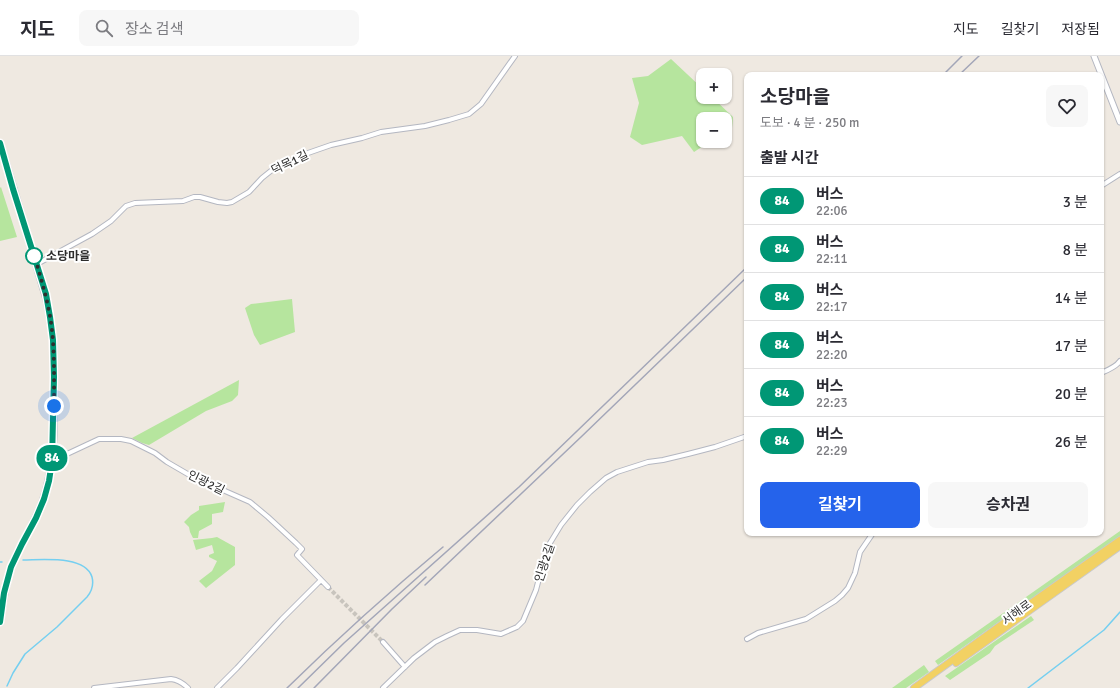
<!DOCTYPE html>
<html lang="ko">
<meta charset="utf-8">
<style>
:root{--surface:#fff;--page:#f7f7f7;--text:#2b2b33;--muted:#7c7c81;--line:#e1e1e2;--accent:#2563eb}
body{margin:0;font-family:Signika,"Noto Sans KR",sans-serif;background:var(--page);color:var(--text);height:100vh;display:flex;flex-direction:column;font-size:15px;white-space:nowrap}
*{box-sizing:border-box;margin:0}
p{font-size:13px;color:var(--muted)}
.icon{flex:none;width:22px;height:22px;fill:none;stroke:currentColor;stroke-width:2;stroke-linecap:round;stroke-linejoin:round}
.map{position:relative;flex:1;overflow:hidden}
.side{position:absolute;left:744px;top:16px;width:360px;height:464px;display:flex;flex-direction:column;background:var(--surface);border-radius:8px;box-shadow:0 1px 3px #0004}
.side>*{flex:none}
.badge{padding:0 8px;border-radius:13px;font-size:14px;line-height:26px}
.buttons{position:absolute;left:696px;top:12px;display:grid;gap:8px}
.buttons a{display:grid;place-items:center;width:36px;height:36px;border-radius:8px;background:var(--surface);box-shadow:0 1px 3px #0004;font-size:20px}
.you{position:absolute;width:20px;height:20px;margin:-10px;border:3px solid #fff;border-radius:50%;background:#1a73e8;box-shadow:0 0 0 6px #1a73e833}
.map>.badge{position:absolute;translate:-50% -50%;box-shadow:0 0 0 2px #fff}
h2{padding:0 16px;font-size:15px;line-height:36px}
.round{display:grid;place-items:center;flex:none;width:42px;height:42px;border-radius:8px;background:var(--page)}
.head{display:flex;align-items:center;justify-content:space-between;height:68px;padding:0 16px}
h1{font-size:19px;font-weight:700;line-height:30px}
.primary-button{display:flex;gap:8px;margin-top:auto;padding:8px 16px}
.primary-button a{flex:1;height:46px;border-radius:8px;background:var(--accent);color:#fff;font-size:16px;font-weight:700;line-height:46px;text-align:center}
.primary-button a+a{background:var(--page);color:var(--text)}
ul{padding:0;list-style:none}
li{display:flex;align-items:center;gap:12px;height:48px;padding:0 16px;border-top:1px solid var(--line)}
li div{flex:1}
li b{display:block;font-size:15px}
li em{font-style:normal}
li .badge{min-width:44px;font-weight:700;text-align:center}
header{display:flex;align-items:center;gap:24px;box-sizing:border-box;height:56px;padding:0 20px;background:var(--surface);border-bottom:1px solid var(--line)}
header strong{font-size:19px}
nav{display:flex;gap:22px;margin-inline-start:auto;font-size:14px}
.search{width:280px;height:36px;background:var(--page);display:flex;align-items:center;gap:10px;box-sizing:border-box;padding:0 14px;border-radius:8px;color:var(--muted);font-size:15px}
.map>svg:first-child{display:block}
</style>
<header>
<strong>지도</strong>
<div class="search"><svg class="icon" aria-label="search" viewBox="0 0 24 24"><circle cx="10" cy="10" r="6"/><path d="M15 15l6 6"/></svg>장소 검색</div>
<nav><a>지도</a><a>길찾기</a><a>저장됨</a></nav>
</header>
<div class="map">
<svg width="1120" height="632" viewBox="0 0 1120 632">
<rect width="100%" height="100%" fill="#efe9e1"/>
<path fill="#b6e59e" d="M 671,3 L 703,33 L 703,41 L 712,41 L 733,61 L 732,72 L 725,76 L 725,63 L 703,63 L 703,85 L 711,85 L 694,96 L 682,80 L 642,89 L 630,81 L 639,47 L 632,22 L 648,20 Z
M 1,131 L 17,181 L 0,185 L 0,132 Z
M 292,243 L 295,276 L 260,289 L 254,279 L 245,252 L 251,248 Z
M 239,324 L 238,339 L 232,345 L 206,355 L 149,389 L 142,387 L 132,382 Z
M 225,446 L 223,456 L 212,458 L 212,468 L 199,475 L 198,482 L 193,482 L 190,476 L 189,471 L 184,466 L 191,459 L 199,454 L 199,450 Z
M 1120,475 L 1120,480 L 938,609 L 935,605 Z
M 217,481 L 235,491 L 235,509 L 206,532 L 199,525 L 212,515 L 217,505 L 209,501 L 209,499 L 214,497 L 212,489 L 196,494 L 193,484 L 212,482 Z
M 1031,560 L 1034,564 L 995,590 L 990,597 L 950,624 L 945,620 Z
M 924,609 L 929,616 L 906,632 L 892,632 Z"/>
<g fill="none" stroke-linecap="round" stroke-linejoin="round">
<path stroke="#75cff0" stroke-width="1.5" d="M 0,506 L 2,506
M 7,630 L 13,617 L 25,598 L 57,571 L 87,541 C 92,535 94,529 92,521 C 85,499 42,504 23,504
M 1028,632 L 1104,574 L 1120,556"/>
<path stroke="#c8c4bd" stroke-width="4" stroke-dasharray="4 2" stroke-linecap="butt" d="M 328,531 L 383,586"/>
<g stroke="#b4b7c1" stroke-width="6">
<path id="minor" d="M 1101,130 L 1120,118
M 37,208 L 92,178 L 111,165 L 126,150 L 135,147 L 183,145 L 194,141 L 200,141 L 218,146 L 227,147 L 232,146 L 249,136 L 262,122 L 272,114 L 308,97 L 331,89 L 362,82 L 381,76 L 425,70 L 449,64 L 469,58 L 481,48 L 515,0
M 1101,317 C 1108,314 1116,311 1120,305
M 52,405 L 99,383 L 121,383 L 131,385 L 155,397 L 167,406 L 198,424 L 216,431 L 250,446 L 268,461 L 296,487 L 302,493 L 297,499 L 328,531
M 747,583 L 758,577 L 806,563 L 835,545 L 842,539 L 848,532 L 855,517 L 860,496 L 873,477
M 383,586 L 405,611
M 94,632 L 171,623 C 179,624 183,627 188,632
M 217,632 L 237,612 L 282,563 L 321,524
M 383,632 L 414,602 L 435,586 L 447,580 L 460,574 L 477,574 L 501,578 L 517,571 L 523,565 L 536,534 L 543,507 L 550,487 L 561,469 L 577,449 L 590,436 L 606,422 L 617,416 L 648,406 L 663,404 L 688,398 L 715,391 L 747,380"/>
</g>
<g stroke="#b4b7c1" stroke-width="7">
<path id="tertiary" d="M 1094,0 L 1120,66"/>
</g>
<g stroke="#b4b7c1" stroke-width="8">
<path id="secondary" d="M 0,87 L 45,238 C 49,253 51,268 53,283 C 55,306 54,330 54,353 C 54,384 53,414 43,444 C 35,467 21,487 12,509 C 5,527 3,547 0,566"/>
</g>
<g stroke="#c9c9c9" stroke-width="8">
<path id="primary" d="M 956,607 L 1120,490
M 914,632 L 1031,547 L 1120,484"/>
</g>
<use href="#minor" stroke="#fff" stroke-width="4"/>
<use href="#tertiary" stroke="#fff" stroke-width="5"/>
<use href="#secondary" stroke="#fff" stroke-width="5.5"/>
<use href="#primary" stroke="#f2d163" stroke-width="6"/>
<path stroke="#a3a6b8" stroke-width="1.5" d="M 943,19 L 962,0
M 959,19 L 979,0
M 425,529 L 581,381 L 747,221
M 287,632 C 337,583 389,536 443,491
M 298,632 L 344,587 L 519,431 L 747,211
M 314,632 L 392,553 L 426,521"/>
</g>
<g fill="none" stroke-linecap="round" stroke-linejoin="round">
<g stroke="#fff" stroke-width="9">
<path id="line" d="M 0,87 L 13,133 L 46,238 L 50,261 L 53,284 L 54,321 L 52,405 L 49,425 L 44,443 L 36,462 L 22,488 L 11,511 L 4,537 L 0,566"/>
</g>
<use href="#line" stroke="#009775" stroke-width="6"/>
<path stroke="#2e2e2e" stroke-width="4" stroke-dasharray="0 7.2" d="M 34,200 L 33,195 C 39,216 46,238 50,260 C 55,289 54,320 54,350"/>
</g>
<circle fill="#fff" stroke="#009775" stroke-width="2" cx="34" cy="200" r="8"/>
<g text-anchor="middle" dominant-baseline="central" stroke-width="4" stroke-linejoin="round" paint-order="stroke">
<g font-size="12" fill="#2e2e2e" stroke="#fff">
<text transform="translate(290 107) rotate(-26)">덕목1길</text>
<text transform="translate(206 427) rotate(26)">인광2길</text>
<text transform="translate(545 507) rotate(-72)">인광2길</text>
<text transform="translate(1017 557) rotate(-36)">서해로</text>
</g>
<g font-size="12" font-weight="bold" fill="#2e2e2e" stroke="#fff" text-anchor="start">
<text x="46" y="200">소당마을</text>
</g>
</g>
</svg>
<div class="buttons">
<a>+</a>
<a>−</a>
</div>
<div class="you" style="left:54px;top:350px"></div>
<b class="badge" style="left:52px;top:402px;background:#009775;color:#fff">84</b>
<section class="side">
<div class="head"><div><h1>소당마을</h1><p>도보 · 4 분 · 250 m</p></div><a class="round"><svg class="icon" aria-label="heart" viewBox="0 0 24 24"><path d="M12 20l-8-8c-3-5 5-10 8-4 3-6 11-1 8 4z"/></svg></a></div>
<h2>출발 시간</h2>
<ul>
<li><span class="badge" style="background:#009775;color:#fff">84</span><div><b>버스</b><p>22:06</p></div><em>3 분</em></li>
<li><span class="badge" style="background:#009775;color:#fff">84</span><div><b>버스</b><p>22:11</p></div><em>8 분</em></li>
<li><span class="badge" style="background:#009775;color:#fff">84</span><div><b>버스</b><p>22:17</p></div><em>14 분</em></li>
<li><span class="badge" style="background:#009775;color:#fff">84</span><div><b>버스</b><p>22:20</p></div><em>17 분</em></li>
<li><span class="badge" style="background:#009775;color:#fff">84</span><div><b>버스</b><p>22:23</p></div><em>20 분</em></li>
<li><span class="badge" style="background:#009775;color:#fff">84</span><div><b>버스</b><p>22:29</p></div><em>26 분</em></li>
</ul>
<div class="primary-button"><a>길찾기</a><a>승차권</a></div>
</section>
</div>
